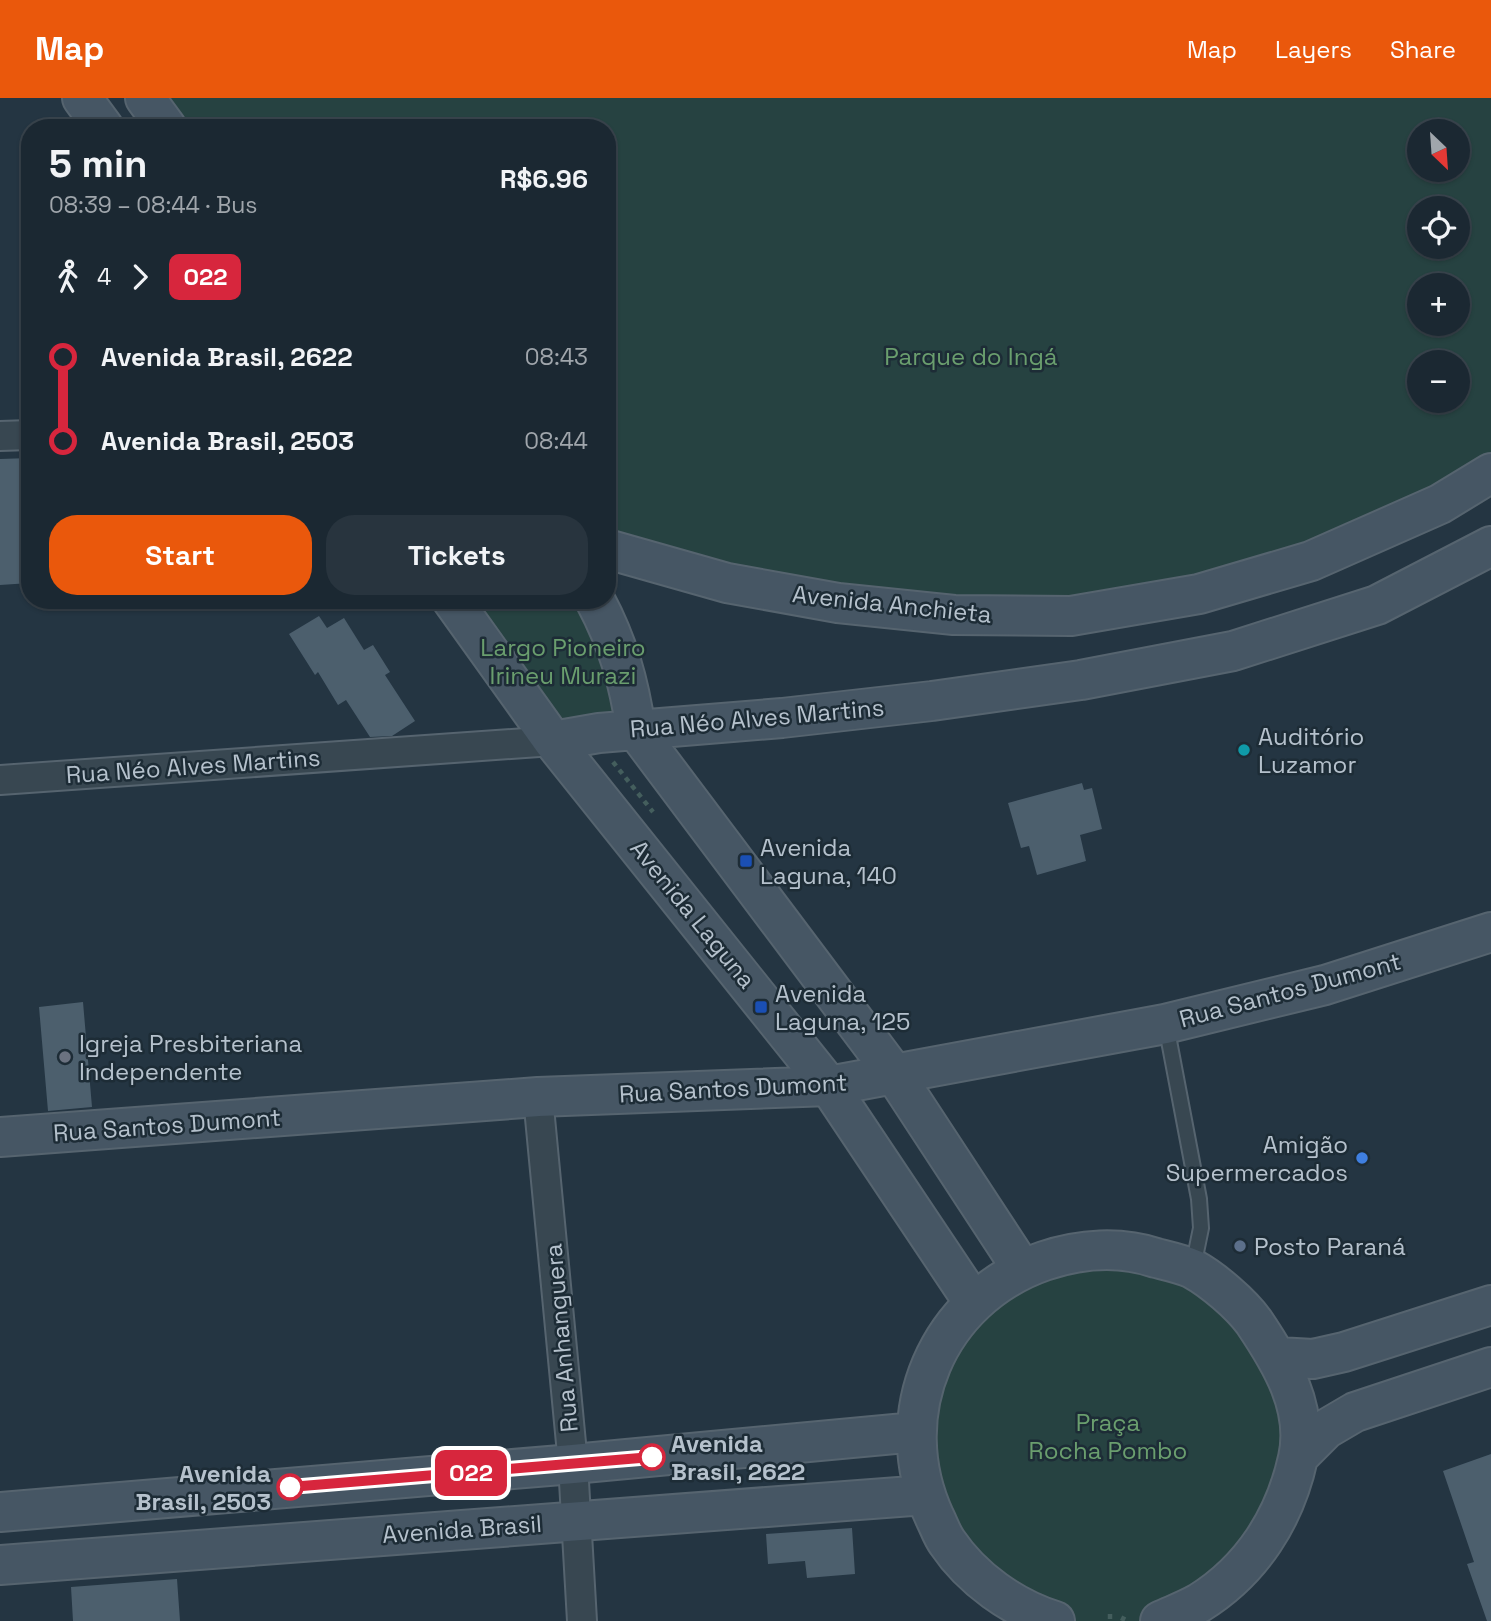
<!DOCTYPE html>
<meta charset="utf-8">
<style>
:root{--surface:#1b2832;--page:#28343e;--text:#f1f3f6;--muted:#a0a6ac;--line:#39444d;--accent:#ea580c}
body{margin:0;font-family:"Space Grotesk",sans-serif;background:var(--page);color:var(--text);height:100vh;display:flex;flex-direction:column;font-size:26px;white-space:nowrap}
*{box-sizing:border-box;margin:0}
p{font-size:23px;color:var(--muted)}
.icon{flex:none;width:38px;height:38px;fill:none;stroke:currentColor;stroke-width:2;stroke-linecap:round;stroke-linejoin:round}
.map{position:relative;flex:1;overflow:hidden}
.side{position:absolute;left:21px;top:21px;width:595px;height:490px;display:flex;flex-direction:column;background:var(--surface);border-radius:28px;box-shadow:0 2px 5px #0004,0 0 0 2px var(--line)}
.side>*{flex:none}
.badge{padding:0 14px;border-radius:10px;font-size:24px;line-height:46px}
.needle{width:46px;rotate:155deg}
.fabs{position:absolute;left:1407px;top:21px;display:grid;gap:14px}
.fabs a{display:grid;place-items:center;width:63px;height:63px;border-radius:50%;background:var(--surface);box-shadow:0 2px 5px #0004,0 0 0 2px var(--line);font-size:35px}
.map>.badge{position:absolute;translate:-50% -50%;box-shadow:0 0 0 4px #fff}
.legs{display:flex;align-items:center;gap:10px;height:77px;padding:0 28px;font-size:23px}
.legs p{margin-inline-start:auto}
.summary{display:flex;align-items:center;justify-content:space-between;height:119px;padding:0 28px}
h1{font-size:38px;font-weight:700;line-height:52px}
.button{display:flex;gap:14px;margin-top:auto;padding:14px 28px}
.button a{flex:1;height:80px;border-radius:28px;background:var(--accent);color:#fff;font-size:28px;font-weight:700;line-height:80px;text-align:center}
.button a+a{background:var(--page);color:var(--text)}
ul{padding:0 28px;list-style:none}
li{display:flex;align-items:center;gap:24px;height:84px;font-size:26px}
li i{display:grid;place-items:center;width:10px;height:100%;margin:0 9px;background:currentColor}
li i::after{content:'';width:18px;height:18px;margin:-9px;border:5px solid;border-radius:50%;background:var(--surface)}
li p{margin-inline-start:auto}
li:first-child i{background:linear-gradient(#0000 50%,currentColor 0)}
li:last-child i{background:linear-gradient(currentColor 50%,#0000 0)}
header{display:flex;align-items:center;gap:42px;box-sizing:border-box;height:98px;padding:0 35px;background:var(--accent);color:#fff}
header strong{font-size:33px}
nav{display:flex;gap:38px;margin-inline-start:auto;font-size:24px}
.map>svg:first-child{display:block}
</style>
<header>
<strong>Map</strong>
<nav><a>Map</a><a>Layers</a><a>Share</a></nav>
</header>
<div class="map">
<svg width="1491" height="1523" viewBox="0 0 1491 1523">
<rect width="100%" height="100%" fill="#243542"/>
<path fill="#264241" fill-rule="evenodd" d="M 145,0 L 1491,0 L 1491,375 L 1311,464 L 954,517 L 607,451 L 607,30 L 167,30 ZM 1419,33 L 1458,33 L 1458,72 L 1419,72 ZM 1419,110 L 1458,110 L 1458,149 L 1419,149 ZM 1419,187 L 1458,187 L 1458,226 L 1419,226 ZM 1419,264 L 1458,264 L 1458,303 L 1419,303 Z
M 452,502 L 595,502 L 636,632 L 553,643 Z
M 1022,1171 L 1193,1171 L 1290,1285 L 1268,1440 L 1160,1523 L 1055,1523 L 1037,1517 L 925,1397 L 921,1298 Z"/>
<path fill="#4c5f6d" d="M 30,360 L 30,485 L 0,487 L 0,361 Z
M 319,518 L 327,530 L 344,520 L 364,552 L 373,547 L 390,574 L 385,577 L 415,623 L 392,638 L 370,639 L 346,602 L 338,607 L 318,574 L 315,577 L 289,536 Z
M 1082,685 L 1084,692 L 1092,690 L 1102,731 L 1080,737 L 1086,763 L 1037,777 L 1029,748 L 1021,750 L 1008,705 Z
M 83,904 L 92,1009 L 48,1013 L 39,909 Z
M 1491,1356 L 1491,1523 L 1487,1523 L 1467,1466 L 1474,1464 L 1443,1373 Z
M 852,1430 L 855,1476 L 807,1480 L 805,1463 L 768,1466 L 766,1436 Z
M 177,1481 L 180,1523 L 73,1523 L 71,1489 Z"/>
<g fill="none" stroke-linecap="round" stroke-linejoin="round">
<g stroke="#56646f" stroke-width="18">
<path id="lane" d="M 1166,927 L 1199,1101 L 1201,1130 L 1193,1169"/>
</g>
<g stroke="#56646f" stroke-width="32">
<path id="street" d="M 0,338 L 30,337
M 0,682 L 553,643
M 538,999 L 573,1366 L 582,1523"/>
</g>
<g stroke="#56646f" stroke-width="42">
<path id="secondary" d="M 82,0 L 104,30
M 145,0 L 167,30
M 607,451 L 727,485 L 838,505 L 954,517 L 1071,518 L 1199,496 L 1311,463 L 1440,406 L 1491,375
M 452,502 L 553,643 L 829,988 L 974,1205
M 595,502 C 618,545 629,584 636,632 L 895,977 L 1022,1171
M 553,643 L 599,635 L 782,620 L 932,603 L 1081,582 L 1233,553 L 1377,507 L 1491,448
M 0,1039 L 538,999 L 829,988 L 1165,926 L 1325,887 L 1491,834
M 1278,1259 L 1313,1261 L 1344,1254 L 1491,1207
M 1299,1358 L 1326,1331 L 1355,1314 L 1491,1269
M 0,1414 L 573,1366 L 916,1334
M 0,1467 L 925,1397
M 1055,1523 C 1013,1510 972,1481 947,1444 C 942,1437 939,1428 935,1420 C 887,1317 937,1200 1044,1163 C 1080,1151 1120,1148 1156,1160 C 1168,1163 1182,1166 1193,1171 C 1213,1182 1241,1206 1254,1224 C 1281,1264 1309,1310 1298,1360 C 1285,1420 1252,1472 1199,1505 C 1187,1512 1173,1517 1160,1523"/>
</g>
<path stroke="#445e5d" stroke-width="4.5" stroke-dasharray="5 5" stroke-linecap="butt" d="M 613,664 L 653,714
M 1110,1516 L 1110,1523
M 1122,1523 L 1126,1515"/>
<use href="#lane" stroke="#384751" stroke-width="14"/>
<use href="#street" stroke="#384751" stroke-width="28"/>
<use href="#secondary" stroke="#465664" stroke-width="38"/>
</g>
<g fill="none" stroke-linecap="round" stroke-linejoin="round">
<g stroke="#fff" stroke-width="16">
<path id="line-1" d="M 290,1389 L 652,1359"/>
</g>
<use href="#line-1" stroke="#d7263d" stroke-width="10"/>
</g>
<circle fill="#0f9aa8" stroke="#1d2c36" stroke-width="2.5" cx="1244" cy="652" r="7"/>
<g fill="#1a4fb4" stroke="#1d2c36" stroke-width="2.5">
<rect x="739" y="756" width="14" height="14" rx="3.5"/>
<rect x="754" y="902" width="14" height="14" rx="3.5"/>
</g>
<circle fill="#6b7280" stroke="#1d2c36" stroke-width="2.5" cx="65" cy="959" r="7"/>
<circle fill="#3f7fe0" stroke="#1d2c36" stroke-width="2.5" cx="1362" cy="1060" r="7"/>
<circle fill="#5c6f8a" stroke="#1d2c36" stroke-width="2.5" cx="1240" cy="1148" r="7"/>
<g fill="#fff" stroke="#d7263d" stroke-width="3.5">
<circle cx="652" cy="1359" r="12"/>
<circle cx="290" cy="1389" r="12"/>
</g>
<g text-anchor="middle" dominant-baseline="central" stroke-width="5" stroke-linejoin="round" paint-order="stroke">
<g font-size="24" fill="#6a9e6e" stroke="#1d2c36">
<text x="971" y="258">Parque do Ingá</text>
<text x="563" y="549">Largo Pioneiro<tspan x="563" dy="28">Irineu Murazi</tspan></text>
<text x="1108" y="1324">Praça<tspan x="1108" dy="28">Rocha Pombo</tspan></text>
</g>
<g font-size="24" fill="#b5c1cc" stroke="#1d2c36">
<text transform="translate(892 506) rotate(6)">Avenida Anchieta</text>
<text transform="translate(757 620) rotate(-5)">Rua Néo Alves Martins</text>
<text transform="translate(193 668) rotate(-4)">Rua Néo Alves Martins</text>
<text transform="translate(693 816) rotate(51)">Avenida Laguna</text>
<text transform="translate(1290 892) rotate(-15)">Rua Santos Dumont</text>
<text transform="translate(733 990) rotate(-3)">Rua Santos Dumont</text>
<text transform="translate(167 1027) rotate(-4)">Rua Santos Dumont</text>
<text transform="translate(561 1240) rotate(-95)">Rua Anhanguera</text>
<text transform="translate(462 1431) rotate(-4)">Avenida Brasil</text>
</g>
<g font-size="24" fill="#b5c1cc" stroke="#1d2c36" text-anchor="start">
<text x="1258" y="638">Auditório<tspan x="1258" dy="28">Luzamor</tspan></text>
<text x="760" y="749">Avenida<tspan x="760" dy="28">Laguna, 140</tspan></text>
<text x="775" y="895">Avenida<tspan x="775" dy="28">Laguna, 125</tspan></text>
<text x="79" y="945">Igreja Presbiteriana<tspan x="79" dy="28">Independente</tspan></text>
<text x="1348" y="1046" text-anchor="end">Amigão<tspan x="1348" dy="28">Supermercados</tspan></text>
<text x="1254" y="1148">Posto Paraná</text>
</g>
<g font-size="24" font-weight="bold" fill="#b5c1cc" stroke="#1d2c36" text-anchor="start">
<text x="671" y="1345">Avenida<tspan x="671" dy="28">Brasil, 2622</tspan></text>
<text x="271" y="1375" text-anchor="end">Avenida<tspan x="271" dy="28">Brasil, 2503</tspan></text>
</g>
</g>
</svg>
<div class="fabs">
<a><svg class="needle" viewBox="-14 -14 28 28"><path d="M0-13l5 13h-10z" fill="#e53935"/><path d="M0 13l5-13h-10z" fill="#a0a6ac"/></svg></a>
<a><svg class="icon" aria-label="locate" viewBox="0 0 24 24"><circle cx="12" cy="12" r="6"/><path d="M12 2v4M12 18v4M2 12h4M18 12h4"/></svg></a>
<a>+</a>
<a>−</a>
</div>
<b class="badge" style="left:471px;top:1375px;background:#d7263d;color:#fff">022</b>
<section class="side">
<div class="summary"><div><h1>5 min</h1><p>08:39 – 08:44 · Bus</p></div><b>R$6.96</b></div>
<div class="legs"><svg class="icon" aria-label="walk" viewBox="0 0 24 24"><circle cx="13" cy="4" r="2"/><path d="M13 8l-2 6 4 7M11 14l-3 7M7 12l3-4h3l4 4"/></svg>4<svg class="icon" aria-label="forward" viewBox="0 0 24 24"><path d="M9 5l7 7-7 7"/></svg><b class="badge" style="background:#d7263d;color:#fff">022</b></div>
<ul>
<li><i style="color:#d7263d"></i><b>Avenida Brasil, 2622</b><p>08:43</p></li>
<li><i style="color:#d7263d"></i><b>Avenida Brasil, 2503</b><p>08:44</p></li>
</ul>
<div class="button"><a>Start</a><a>Tickets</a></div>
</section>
</div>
